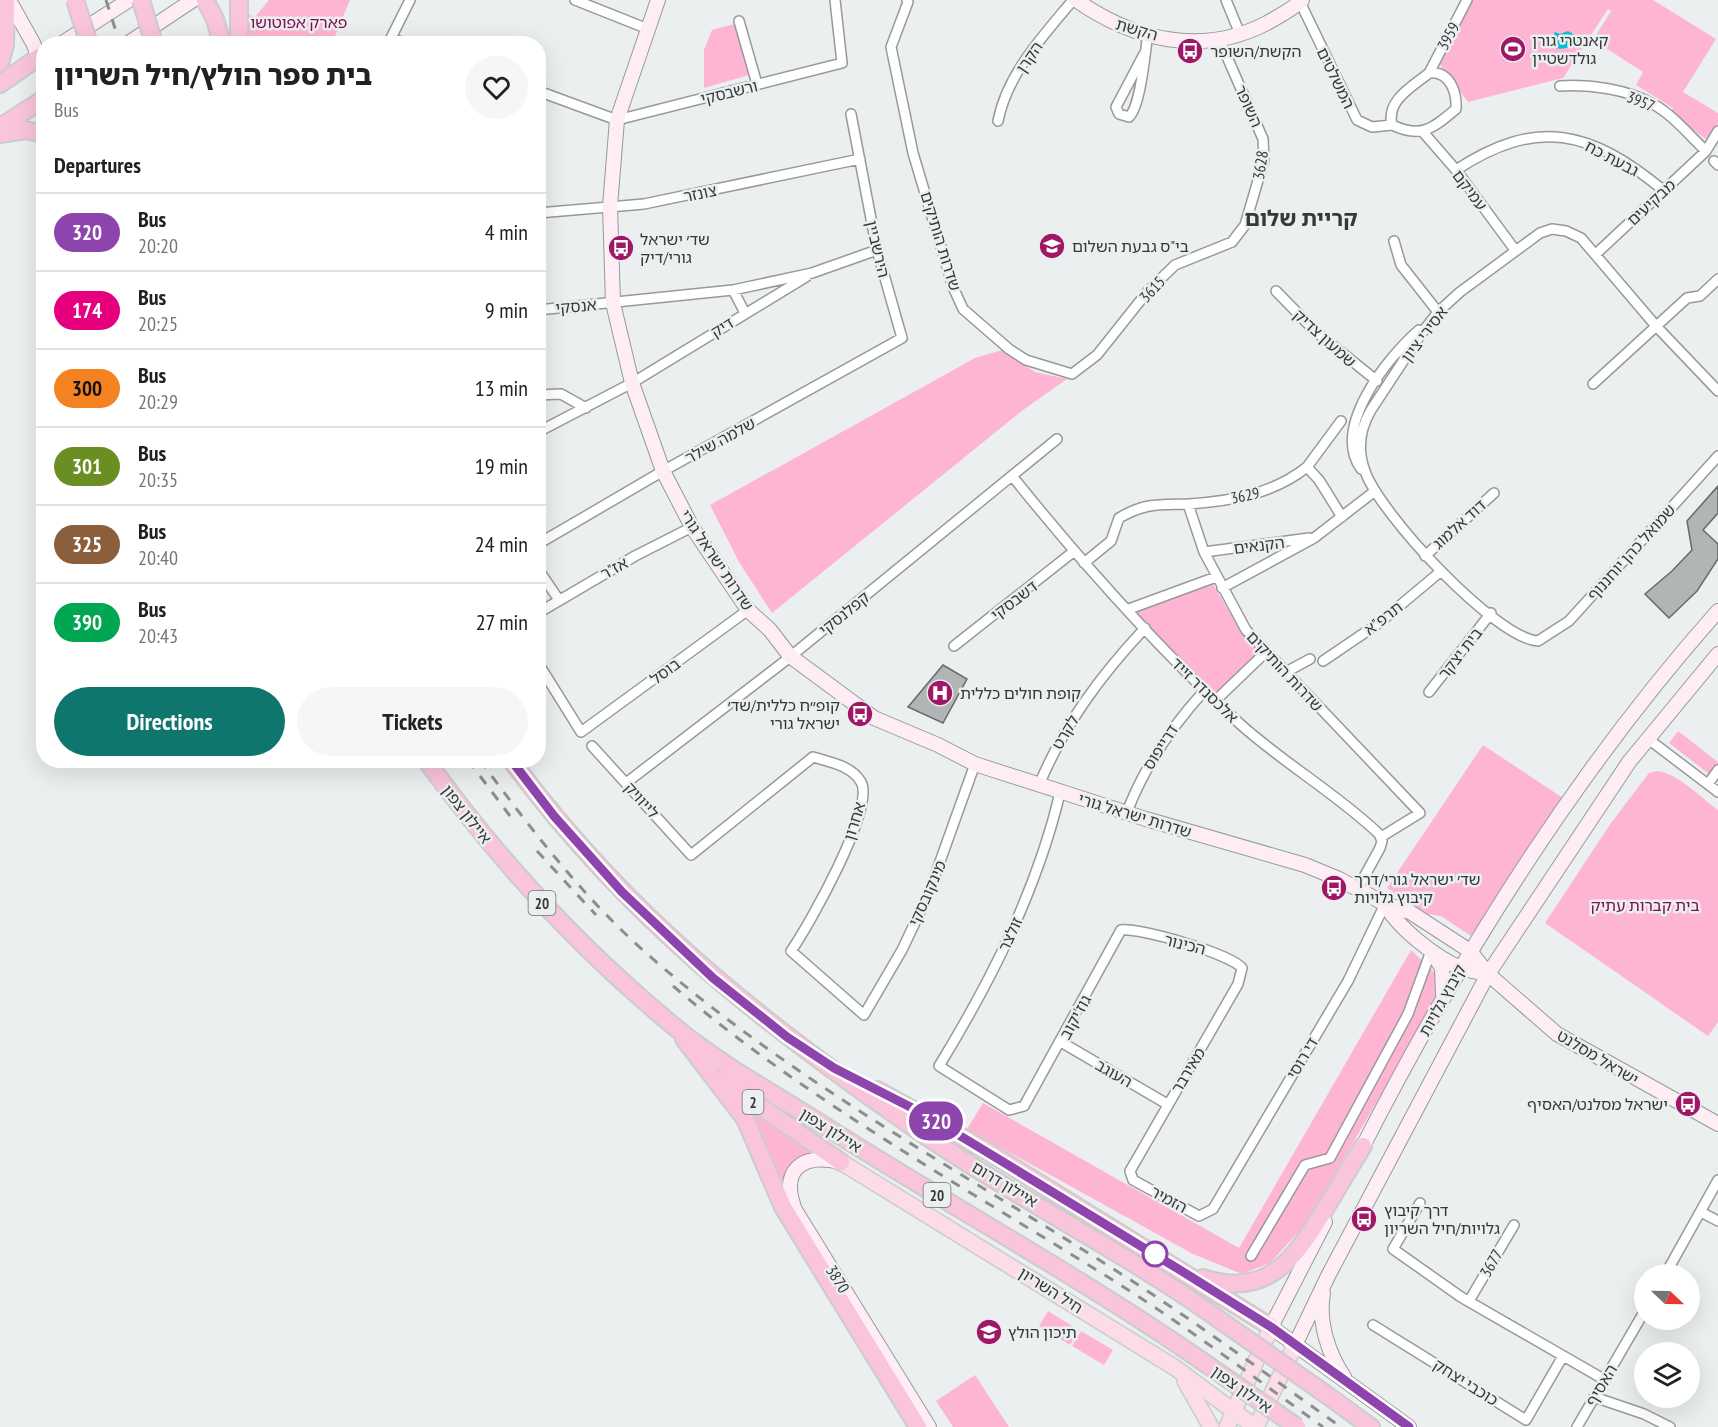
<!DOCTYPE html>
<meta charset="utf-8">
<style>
:root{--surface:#fff;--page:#f6f6f6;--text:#202124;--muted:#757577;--line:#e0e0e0;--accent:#0f766e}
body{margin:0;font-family:"PT Sans Narrow","Noto Sans Hebrew",sans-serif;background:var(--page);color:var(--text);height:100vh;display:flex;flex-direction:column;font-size:22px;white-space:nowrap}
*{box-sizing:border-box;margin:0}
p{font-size:20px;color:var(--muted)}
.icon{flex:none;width:33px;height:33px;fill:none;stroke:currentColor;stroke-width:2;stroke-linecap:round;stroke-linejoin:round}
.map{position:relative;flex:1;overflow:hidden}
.side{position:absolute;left:36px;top:36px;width:510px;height:732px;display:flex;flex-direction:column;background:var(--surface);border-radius:24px;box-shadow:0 6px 24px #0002}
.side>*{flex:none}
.badge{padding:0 12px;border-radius:20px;font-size:21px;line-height:39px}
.needle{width:39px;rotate:112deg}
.tools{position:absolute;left:1634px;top:1264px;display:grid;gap:12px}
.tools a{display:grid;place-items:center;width:66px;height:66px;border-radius:50%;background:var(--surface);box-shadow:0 6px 24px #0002;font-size:30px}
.map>.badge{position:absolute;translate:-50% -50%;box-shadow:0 0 0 3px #fff}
h2{padding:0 18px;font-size:22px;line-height:54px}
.round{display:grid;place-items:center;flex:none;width:63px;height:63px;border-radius:32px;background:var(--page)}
.headline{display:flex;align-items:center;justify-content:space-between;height:102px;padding:0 18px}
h1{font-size:28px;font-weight:800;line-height:45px}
.action{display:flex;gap:12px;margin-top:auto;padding:12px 18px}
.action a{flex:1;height:69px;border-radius:36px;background:var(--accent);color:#fff;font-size:24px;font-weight:800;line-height:69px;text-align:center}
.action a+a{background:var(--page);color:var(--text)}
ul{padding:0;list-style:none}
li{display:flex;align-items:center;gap:18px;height:78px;padding:0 18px;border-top:2px solid var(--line)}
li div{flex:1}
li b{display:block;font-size:22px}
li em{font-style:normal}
li .badge{min-width:66px;font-weight:700;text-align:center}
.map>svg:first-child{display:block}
</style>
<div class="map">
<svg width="1718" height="1427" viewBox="0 0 1718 1427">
<rect width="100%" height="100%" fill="#ebeff0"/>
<path fill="#feb5d4" d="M 269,0 L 350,0 L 332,43 L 249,43 L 249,15 L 255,17 Z
M 1473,0 L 1653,0 L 1716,39 L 1683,92 L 1718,113 L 1718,123 L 1707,140 L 1670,113 L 1673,108 L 1636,85 L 1643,72 L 1593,40 L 1611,11 L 1608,9 L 1563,78 L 1468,102 L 1437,61 Z
M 734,24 L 749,75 L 704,88 L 704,50 L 712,30 Z
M 1002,350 L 1035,372 L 1067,379 L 1023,410 L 772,613 L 739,562 L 710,505 L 975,358 Z
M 1213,584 L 1241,632 L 1261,651 L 1216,697 L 1134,612 Z
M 1678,731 L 1718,762 L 1718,781 L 1669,743 Z
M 1483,745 L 1563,798 L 1471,936 L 1441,916 L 1428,914 L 1387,888 Z
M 1657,771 C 1679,774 1700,797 1718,810 L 1718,1022 L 1708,1036 L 1545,923 L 1611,823 L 1649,773 Z
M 1411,950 L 1435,973 L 1439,996 L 1304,1226 L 1270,1263 L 1242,1274 L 1193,1254 L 967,1129 L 983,1103 L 1239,1248 Z
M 753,1112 L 819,1154 L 784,1182 C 770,1159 759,1139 753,1112 Z
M 1048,1311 L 1079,1330 L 1070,1345 L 1039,1326 Z
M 1081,1331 L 1113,1350 L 1104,1365 L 1072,1346 Z
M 975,1375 L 1009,1427 L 953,1427 L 936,1401 Z"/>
<path fill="#06bed4" d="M 1568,31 L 1581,39 C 1570,49 1562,51 1548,46 L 1555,32 L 1560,34 Z"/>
<path fill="#b1b5b6" stroke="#676a6b" stroke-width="1.5" d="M 1718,486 L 1718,513 L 1703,530 L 1718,544 L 1718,559 L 1697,591 L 1669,618 L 1645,594 L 1672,571 L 1692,550 L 1687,521 Z
M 943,665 L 967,679 L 943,723 L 908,707 Z"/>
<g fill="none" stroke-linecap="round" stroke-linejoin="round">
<g stroke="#969a9a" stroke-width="12">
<path id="street" d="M 575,0 L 648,29
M 907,0 L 908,2 L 891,47 L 913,153 L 953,287 L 963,309 L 1009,349 L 1026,360 L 1072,374 L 1097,355 L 1148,291 L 1175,265 L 1232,242 L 1245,225 L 1264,160 L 1263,139 L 1220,41
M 1226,0 L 1240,34
M 1300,2 L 1357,120 L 1372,127 L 1392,125
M 739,21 L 757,84
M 391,38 L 407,44
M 388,44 L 410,0
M 1144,54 L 1116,107 L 1119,114 L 1129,117 C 1141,106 1145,51 1148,34
M 1429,73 C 1450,71 1457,92 1456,109 C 1433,128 1422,139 1392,125 C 1386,100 1412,87 1429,73 Z
M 1429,73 L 1467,0
M 1560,86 C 1589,84 1627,89 1653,104 C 1673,115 1689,135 1706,151
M 538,91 L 617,120 L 842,63 L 835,0
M 998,121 C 1007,74 1043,36 1073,0
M 1423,132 L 1456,170 L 1515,250
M 1714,161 L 1718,165
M 1456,170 C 1537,117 1590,130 1663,190
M 538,213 L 644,204 L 860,159
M 1394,241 L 1401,265 L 1438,312
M 1597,253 L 1706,151 L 1718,131
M 733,290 L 745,313
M 1276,291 L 1315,331 L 1377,381
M 538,310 L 733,290 L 812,273 L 877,250
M 1593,384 L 1687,298 L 1700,296 L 1718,279
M 1718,391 L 1656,326 L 1581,238 L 1566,231 L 1552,229 L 1540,233 L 1460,292 L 1438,312 L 1421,334 L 1371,410 C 1360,429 1357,450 1365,471 C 1379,513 1495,638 1538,641 L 1569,621 L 1718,456
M 538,395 L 561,394 L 586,408
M 538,432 L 632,383 L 806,277
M 1307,467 L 1341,421
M 1361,469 C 1331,427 1388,357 1419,330
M 1013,477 C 1082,563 1158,648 1239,723 C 1283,763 1336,793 1379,834 L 1382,841 L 1380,848 L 1358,888
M 1188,504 L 1204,552 L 1246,630 L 1420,813 L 1381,837
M 538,544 L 663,471 L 902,338 L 877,250 L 851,114
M 1204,552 L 1309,538
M 1425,556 L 1494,493
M 1084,563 L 1111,541 L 1119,518 C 1146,502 1160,505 1189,504 C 1232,501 1273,494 1307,467 L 1319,480 L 1342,517
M 538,569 L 559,600
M 1222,588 L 1314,538 L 1375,491
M 1129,609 L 1216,577
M 538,613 L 635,556 L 692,527
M 954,646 L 1073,552
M 1323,661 L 1379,623 L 1440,572
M 538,663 L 581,732 L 748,610
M 1286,672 L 1310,659
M 1429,692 L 1491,613
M 1216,700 L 1266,652
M 1647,738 L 1718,792
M 592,746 L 691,855 L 813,757 C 830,762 852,766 861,782 C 876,807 808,927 791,951 L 864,1015 L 902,950 L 928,895 L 975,764
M 626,783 L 785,661 L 1057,439
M 1708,784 L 1718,770
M 1039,785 C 1064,725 1100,676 1145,628
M 1060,793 C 1037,890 991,981 939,1066 L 1009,1110 L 1024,1106 L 1121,930 C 1138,927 1231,954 1242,968 L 1238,984 L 1130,1171 L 1133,1180 L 1199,1216 L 1213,1209 L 1348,981 L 1385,904
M 1127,812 C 1145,765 1171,727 1205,690
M 1061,1042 L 1167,1104
M 1420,1203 L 1393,1249 L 1461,1297 L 1605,1380
M 1701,1212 L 1718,1221
M 1251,1256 L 1305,1165 L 1330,1158 L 1408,1014 L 1431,951
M 1665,1275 L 1718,1180
M 1469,1301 L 1514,1225
M 1373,1325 L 1526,1420 L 1563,1356
M 1594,1397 L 1644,1414 L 1670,1427
M 1577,1427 L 1644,1312"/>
</g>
<g stroke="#969a9a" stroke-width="16">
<path id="secondary" d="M 9,0 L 33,43 L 44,69
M 658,0 L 617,120 L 610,206 L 613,303 L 632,383 L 663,471 L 692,527 L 748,610 L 770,630 L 790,656 L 874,718 L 938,745 L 975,764 L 1146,819 L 1305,865 L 1339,879 L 1385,904 L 1410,912 L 1470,951 L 1488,974 L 1557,1034 L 1718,1124
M 1076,0 C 1133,40 1202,57 1267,23 C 1279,16 1293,9 1302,0
M 61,44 L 129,0
M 127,44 L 193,0
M 1385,904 C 1397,927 1436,958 1461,968 C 1469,971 1479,972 1488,974
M 1432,952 L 1442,968 L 1443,995
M 1359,1154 C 1457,961 1574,773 1718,611
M 840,1162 C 801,1153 780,1170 795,1210 L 929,1427
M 1325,1222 L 1271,1327 L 1409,1427
M 1323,1293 C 1318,1322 1328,1353 1344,1377
M 1295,1345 L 1328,1276 L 1488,974 L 1629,762 L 1718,654"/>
</g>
<g stroke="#cbcccc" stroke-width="18">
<path id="primary" d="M 841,1162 L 1174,1367 L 1255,1427
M 1185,1381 L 1211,1427
M 1227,1427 L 1271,1327
M 1256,1427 L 1295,1345"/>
</g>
<g stroke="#cbcccc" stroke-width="20">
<path id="highway" d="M 205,0 L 215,19 L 222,44
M 239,44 L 239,0
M 0,63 L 5,45 L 6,0
M 0,84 L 39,57
M 0,127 L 44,99
M 0,134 L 26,130 L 44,134
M 426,760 C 498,860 581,950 676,1028 C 717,1062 767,1090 812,1118 C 940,1200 1074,1273 1199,1359
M 511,760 C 626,916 762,1023 920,1132 C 1016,1198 1121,1250 1217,1318
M 684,1039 L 745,1119 L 783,1207 L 918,1427
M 725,1079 L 743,1095 L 841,1162
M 877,1090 L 989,1152 L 1271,1327
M 1203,1278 C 1268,1299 1295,1258 1325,1209 C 1338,1188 1350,1167 1363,1146
M 1324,1393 L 1371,1427"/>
</g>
<use href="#street" stroke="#fff" stroke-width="9"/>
<use href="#secondary" stroke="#feedf4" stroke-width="14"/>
<use href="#primary" stroke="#fcdce9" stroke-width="15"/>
<use href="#highway" stroke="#fac4da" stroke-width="16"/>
<path stroke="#8b8e8e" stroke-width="3" stroke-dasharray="10 10" stroke-linecap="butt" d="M 106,0 L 120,44
M 468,760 L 513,820
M 480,760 C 530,828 582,896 645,952 C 786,1077 957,1169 1115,1270 C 1192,1319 1266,1374 1341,1427
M 537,851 L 596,915
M 673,986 C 804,1098 957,1183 1103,1274 C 1179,1321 1251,1375 1323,1427"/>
<g stroke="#cbcccc" stroke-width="20" stroke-linecap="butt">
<path id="highway-bridge" d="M 75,0 L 89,44
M 141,0 L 154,44
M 1217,1318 L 1324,1393
M 1199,1359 L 1297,1427"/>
</g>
<use href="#highway-bridge" stroke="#fac4da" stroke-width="16"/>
</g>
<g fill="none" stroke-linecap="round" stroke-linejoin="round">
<g stroke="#fff" stroke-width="14">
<path id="line" d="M 511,760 L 554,816 L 622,892 L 713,978 L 787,1037 L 834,1068 L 924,1114 L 972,1143 L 1180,1270 L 1271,1327 L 1409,1427"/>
</g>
<use href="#line" stroke="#8e44ad" stroke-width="9"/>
</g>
<defs>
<g id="stadium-disc" transform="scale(1.35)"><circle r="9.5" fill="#9f1765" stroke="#ebeff0"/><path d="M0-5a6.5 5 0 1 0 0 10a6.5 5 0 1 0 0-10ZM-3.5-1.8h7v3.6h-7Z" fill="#fff"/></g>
<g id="bus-disc" transform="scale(1.35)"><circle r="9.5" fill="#9f1765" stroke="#ebeff0"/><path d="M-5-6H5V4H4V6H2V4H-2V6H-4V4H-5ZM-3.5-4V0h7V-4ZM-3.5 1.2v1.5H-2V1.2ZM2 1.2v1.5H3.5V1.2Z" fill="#fff"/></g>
<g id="school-disc" transform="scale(1.35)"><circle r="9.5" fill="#9f1765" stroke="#ebeff0"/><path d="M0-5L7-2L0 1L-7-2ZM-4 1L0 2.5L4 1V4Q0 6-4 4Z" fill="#fff"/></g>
<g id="hospital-disc" transform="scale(1.35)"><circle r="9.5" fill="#9f1765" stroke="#ebeff0"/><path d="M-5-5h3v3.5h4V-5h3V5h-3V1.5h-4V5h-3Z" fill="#fff"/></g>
</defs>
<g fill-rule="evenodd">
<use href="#stadium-disc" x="1513" y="49"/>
<use href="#bus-disc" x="1190" y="51"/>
<use href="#school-disc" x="1052" y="246"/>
<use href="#bus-disc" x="621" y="248"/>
<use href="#hospital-disc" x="940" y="693"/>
<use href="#bus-disc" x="860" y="714"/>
<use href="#bus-disc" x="1334" y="888"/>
<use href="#bus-disc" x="1688" y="1104"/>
<use href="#bus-disc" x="1364" y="1219"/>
<use href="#school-disc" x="989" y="1332"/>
</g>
<circle fill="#fff" stroke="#8e44ad" stroke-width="3" cx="1155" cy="1254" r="12"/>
<g text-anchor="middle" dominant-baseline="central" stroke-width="5" stroke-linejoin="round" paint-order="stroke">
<g fill="#ebeff0" stroke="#6d7070" stroke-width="1.5">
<rect x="528.5" y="891" width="27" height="24" rx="4.5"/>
<rect x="742.5" y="1090" width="21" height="24" rx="4.5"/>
<rect x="923.5" y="1183" width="27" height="24" rx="4.5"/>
</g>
<g font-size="15" font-weight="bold" fill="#373939">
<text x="542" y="903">20</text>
<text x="753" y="1102">2</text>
<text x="937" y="1195">20</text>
</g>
<g font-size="16" fill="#820f51" stroke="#ebeff0">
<text x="299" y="22">פארק אפוטושו</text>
<text x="1645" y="905">בית קברות עתיק</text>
</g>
<g font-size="16" fill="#373939" stroke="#ebeff0">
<text transform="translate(1137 29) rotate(16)">הקשת</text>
<text transform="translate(1448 36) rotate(-62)">3959</text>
<text transform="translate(1029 57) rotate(-56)">הקרן</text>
<text transform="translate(1336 78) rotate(64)">המשלטים</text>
<text transform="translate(729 92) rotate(-14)">ורשבסקי</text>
<text transform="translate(1641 101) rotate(23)">3957</text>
<text transform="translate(1249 106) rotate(66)">השופר</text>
<text transform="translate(1612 158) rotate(28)">גבעת כח</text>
<text transform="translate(1260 165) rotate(-81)">3628</text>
<text transform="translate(1470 190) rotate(53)">עמיקם</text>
<text transform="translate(700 193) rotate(-12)">צונזר</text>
<text transform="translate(1651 202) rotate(-43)">מבקיעים</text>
<text transform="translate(941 241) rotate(73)">שדרות הותיקים</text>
<text transform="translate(878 249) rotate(77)">הירשביין</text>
<text transform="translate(1152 289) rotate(-47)">3615</text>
<text transform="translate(576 306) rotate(-5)">אנסקי</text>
<text transform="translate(722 327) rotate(-32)">דיק</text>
<text transform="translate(1424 334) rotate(-53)">אסירי ציון</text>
<text transform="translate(1325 338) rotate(42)">שמעון צדיק</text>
<text transform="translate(720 440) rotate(-29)">שלמה שילר</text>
<text transform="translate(1245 495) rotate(-11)">3629</text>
<text transform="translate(1459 524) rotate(-42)">דוד אלמוג</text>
<text transform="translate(1259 545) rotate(-7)">הקנאים</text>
<text transform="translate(1631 552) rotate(-48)">שמואל כהן יוחננוף</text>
<text transform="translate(717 560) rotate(56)">שדרות ישראל גורי</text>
<text transform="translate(614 568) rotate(-29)">אז"ר</text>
<text transform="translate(1014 600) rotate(-37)">דשבסקי</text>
<text transform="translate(844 613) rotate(-39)">קפלנסקי</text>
<text transform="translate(1383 618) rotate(-38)">תרפ"א</text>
<text transform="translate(1460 653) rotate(-52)">בית יצקר</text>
<text transform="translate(665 671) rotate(-36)">בוסל</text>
<text transform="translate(1285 671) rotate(47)">שדרות הותיקים</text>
<text transform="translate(1205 690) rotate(44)">אלכסנדר זייד</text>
<text transform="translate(1065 732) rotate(-59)">לקרט</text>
<text transform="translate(1160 747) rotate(-57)">דרייפוס</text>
<text transform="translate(642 800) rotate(48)">לייוויק</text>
<text transform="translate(467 814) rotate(52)">איילון צפון</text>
<text transform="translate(1135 815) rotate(17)">שדרות ישראל גורי</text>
<text transform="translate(854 821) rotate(-73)">אחרון</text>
<text transform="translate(927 893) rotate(-66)">מינקובסקי</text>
<text transform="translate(1010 934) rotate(-65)">זולצר</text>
<text transform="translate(1185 944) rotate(14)">הכינור</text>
<text transform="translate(1442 1000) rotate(-61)">קיבוץ גלויות</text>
<text transform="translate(1075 1017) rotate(-61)">גוז'יקוב</text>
<text transform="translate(1598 1057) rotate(31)">ישראל מסלנט</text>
<text transform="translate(1302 1058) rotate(-59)">די רוסי</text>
<text transform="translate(1188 1070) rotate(-59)">מאירבר</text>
<text transform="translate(1114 1073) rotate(30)">העוגב</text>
<text transform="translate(831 1130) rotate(32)">איילון צפון</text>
<text transform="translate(1005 1184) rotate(31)">איילון דרום</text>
<text transform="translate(1169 1199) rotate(28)">הזמיר</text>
<text transform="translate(1491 1263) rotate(-60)">3677</text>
<text transform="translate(838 1279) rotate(58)">3870</text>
<text transform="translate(1051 1290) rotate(32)">חיל השריון</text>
<text transform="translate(1466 1382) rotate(32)">כוכבי יצחק</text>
<text transform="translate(1601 1385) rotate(-59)">האסיף</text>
<text transform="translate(1242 1389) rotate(35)">איילון צפון</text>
</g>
<g font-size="16" fill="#373939" stroke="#ebeff0" text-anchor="start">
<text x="1532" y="40">קאנטרי גורן<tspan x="1532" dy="18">גולדשטיין</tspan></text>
<text x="1210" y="51">הקשת/השופר</text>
<text x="640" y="239">שד׳ ישראל<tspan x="640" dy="18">גורי/דיק</tspan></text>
<text x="1072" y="246">בי"ס גבעת השלום</text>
<text x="960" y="693">קופת חולים כללית</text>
<text x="840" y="705" text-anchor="end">קופ״ח כללית/שד׳<tspan x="840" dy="18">ישראל גורי</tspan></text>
<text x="1354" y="879">שד׳ ישראל גורי/דרך<tspan x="1354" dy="18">קיבוץ גלויות</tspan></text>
<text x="1668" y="1104" text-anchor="end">ישראל מסלנט/האסיף</text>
<text x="1384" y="1210">דרך קיבוץ<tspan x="1384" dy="18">גלויות/חיל השריון</tspan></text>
<text x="1008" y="1332">תיכון הולץ</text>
</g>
<g font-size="22" font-weight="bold" fill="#373939" stroke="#ebeff0">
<text x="1301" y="218">קריית שלום</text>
</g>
</g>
</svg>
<div class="tools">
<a><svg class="needle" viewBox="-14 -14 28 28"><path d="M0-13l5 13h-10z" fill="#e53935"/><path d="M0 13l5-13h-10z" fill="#757577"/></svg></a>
<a><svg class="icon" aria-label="layers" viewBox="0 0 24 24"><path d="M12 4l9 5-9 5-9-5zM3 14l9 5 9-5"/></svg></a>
</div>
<b class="badge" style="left:936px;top:1121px;background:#8e44ad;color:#fff">320</b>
<section class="side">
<div class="headline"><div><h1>בית ספר הולץ/חיל השריון</h1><p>Bus</p></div><a class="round"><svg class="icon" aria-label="heart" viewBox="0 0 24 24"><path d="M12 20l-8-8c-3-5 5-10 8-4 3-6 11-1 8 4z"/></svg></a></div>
<h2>Departures</h2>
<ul>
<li><span class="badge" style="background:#8e44ad;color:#fff">320</span><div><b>Bus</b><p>20:20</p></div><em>4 min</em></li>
<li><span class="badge" style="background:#e6007e;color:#fff">174</span><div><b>Bus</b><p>20:25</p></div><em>9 min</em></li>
<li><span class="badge" style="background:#f58220;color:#111">300</span><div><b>Bus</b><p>20:29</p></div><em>13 min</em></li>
<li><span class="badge" style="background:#6b8e23;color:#fff">301</span><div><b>Bus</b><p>20:35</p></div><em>19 min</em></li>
<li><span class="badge" style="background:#8b5e3c;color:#fff">325</span><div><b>Bus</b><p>20:40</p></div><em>24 min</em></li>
<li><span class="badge" style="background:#00a651;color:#fff">390</span><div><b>Bus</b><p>20:43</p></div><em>27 min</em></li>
</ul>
<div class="action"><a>Directions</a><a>Tickets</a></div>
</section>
</div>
